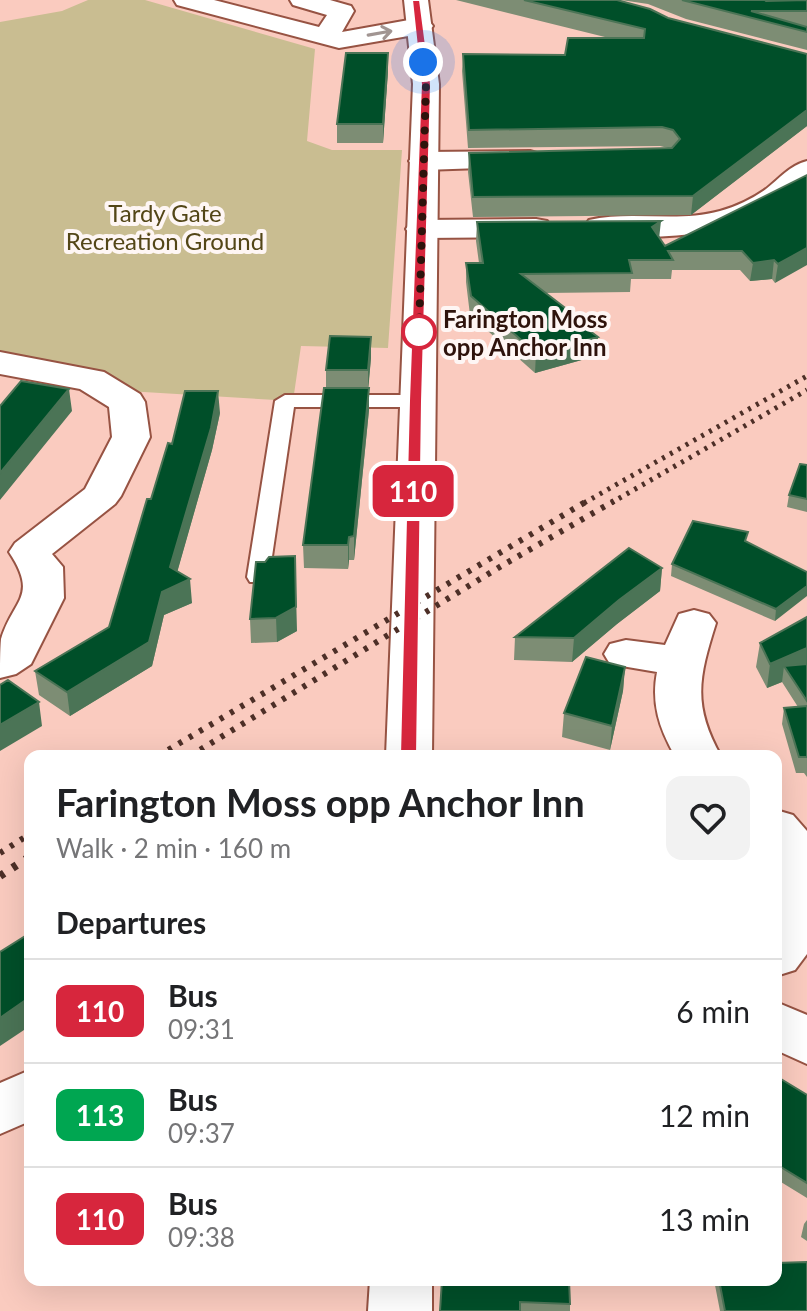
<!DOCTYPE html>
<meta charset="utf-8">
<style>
:root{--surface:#fff;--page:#f2f2f2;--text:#202124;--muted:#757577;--line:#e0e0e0}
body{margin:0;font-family:Lato,sans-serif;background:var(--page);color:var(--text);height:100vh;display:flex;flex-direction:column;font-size:30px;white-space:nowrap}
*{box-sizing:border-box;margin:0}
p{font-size:26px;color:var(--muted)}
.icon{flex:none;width:44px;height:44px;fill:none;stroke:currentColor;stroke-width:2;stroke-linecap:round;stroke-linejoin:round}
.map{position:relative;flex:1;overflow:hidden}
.panel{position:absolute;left:24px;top:750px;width:758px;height:536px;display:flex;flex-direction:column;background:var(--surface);border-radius:16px;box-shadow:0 8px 32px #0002}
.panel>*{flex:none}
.badge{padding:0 16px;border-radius:12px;font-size:28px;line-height:52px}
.you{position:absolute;width:40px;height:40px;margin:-20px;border:6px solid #fff;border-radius:50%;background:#1a73e8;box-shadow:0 0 0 12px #1a73e833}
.map>.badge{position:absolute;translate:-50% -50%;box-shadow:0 0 0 4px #fff}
h2{padding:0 32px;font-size:30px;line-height:72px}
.round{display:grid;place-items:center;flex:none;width:84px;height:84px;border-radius:16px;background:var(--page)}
.overview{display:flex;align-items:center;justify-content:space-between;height:136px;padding:0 32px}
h1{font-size:38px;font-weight:700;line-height:60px}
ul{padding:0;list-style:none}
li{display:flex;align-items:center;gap:24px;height:104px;padding:0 32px;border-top:2px solid var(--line)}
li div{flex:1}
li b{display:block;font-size:30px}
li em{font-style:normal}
li .badge{min-width:88px;font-weight:700;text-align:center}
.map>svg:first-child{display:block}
</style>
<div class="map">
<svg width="807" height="1311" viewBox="0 0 807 1311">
<rect width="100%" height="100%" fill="#facbbf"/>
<path fill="#c9bd91" d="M 88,0 L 145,0 L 315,49 L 307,141 L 332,150 L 402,150 L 388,348 L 301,346 L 293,401 L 127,391 L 0,359 L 0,22 L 62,11 Z"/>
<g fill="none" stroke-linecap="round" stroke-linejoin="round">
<g stroke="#975343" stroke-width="4">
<path id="service" d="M 285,395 L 415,395 L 425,401 L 415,407 L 294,407 L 269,577 L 266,582 L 250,582 L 247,577 L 275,401 Z"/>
</g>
<g stroke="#975343" stroke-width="4">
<path id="minor" d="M 174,0 L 214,0 L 319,27 L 327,15 L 293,5 L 290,0 L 330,0 L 351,6 L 354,11 L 342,32 L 420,18 L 429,21 L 433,26 L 429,31 L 420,34 L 339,48 L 177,5 Z
M 530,151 L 540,154 L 545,160 L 540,166 L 424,170 L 414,167 L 409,161 L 414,155 L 424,152 Z
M 807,161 L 807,185 C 760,226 706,236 645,237 C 626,237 607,238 589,234 L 584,227 L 589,220 C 631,210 677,223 720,211 C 737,206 752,199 766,189 C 779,179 790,165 807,161 Z
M 536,219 L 547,221 L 552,228 L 547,235 L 536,237 L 422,238 L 411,236 L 406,229 L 411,222 L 422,220 Z
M 0,352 L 104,372 L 140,394 L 145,402 L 150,437 L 121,496 L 115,504 L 52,554 L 63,567 L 64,598 L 31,664 L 16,674 L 0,678 C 0,666 0,650 1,639 C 13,599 39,597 9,552 L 15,543 L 85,489 L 112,437 L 109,407 L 80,389 L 0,374 Z
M 694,610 L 709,614 L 716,623 C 699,677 692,705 721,756 L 675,756 C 659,728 651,703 657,672 L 610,664 L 604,654 L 610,644 L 626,640 L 665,645 L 679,614 Z
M 776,810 L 793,815 L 807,831 L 807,954 L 795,970 L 776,976 L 776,908 L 782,879 L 776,860 Z
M 776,1002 L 807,1015 L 807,1064 L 776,1050 Z
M 30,1070 L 30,1121 L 0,1134 L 0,1083 Z"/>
</g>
<g stroke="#975343" stroke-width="4">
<path id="tertiary" d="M 404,0 L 428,0 L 439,84 L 432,756 L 386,756 L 413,84 Z
M 370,1280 L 432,1280 L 432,1311 L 368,1311 Z"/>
</g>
<use href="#service" fill="#fff" fill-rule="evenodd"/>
<use href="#minor" fill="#fff" fill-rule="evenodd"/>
<use href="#tertiary" fill="#fff" fill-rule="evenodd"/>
<path stroke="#4d2f27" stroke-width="5" stroke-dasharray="3 6" stroke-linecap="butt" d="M 584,503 L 807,376
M 611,503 L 807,390"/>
<path stroke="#4d2f27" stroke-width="6" stroke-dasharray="4 8" stroke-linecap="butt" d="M 158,756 L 587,501
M 190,756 L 503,565 L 614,501
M 0,853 L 30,834
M 26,859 L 30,857"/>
<path stroke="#4d2f27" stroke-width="8" stroke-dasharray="5 10" stroke-linecap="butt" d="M 0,876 L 29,857"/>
</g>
<path fill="#7d8d74" d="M 456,0 L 617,0 L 668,18 L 807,54 L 807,126 L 691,215 L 473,217 L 468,172 L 469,153 L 668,148 L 660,146 L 468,148 L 462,71 L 463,54 L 565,55 L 609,38 Z
M 621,0 L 765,0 L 766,1 L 807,0 L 807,50 L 686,19 L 648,4 Z
M 388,53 L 388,71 L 383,143 L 337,143 L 337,124 Z
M 807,175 L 775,283 L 772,279 L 750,281 L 740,270 L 672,270 L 671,279 L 631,279 L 630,292 L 545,293 L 598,337 L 596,356 L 535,373 L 470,315 L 466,282 L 466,263 L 479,263 L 476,241 L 477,222 L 660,239 L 665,246 Z
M 371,358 L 368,388 L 369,410 L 354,560 L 349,560 L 348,569 L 304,568 L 303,545 L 326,388 L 326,370 Z
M 220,413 L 212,450 L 177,572 L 192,603 L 164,615 L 152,666 L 70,716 L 39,695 L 35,671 L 109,627 L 151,499 L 172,444 Z
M 807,465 L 807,512 L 787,507 L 789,495 Z
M 747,542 L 807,572 L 775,621 L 671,576 L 672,564 Z
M 256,562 L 297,631 L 277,642 L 251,643 L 250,619 Z
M 662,568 L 660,591 L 617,624 L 572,662 L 514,660 L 515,637 Z
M 807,617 L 807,777 L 804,773 L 796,773 L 782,724 L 784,708 L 798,707 L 782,682 L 767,688 L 756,667 L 760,643 Z
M 625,667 L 623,691 L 610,750 L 562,737 L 564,713 Z
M 776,1068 L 779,1078 L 807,1095 L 807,1198 L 776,1179 Z
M 807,1220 L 807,1241 L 801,1237 L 804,1224 Z
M 442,1280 L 570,1304 L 570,1311 L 440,1311 Z
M 714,1280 L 776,1280 L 807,1311 L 720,1311 Z"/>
<path fill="#4b7456" d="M 388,53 L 388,71 L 383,143 L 383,124 Z
M 807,110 L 807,126 L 691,215 L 693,196 Z
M 661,221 L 659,239 L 652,227 Z
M 807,248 L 807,265 L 775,283 L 778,264 Z
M 774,260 L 772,279 L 750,281 L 753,263 Z
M 590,327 L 589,339 L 598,337 L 596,356 L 535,373 L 536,353 Z
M 371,337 L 371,358 L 368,392 L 368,370 Z
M 369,388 L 369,410 L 354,560 L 354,536 Z
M 69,389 L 72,411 L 0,500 L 0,473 Z
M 218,391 L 220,413 L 212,450 L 173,587 L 190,579 L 192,603 L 164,615 L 152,666 L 70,716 L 67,692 L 162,592 L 170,567 Z
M 349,537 L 349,560 L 348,569 L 348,545 Z
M 295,556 L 297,631 L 277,642 L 276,618 Z
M 662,568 L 660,591 L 617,624 L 572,662 L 574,638 L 619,600 Z
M 807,586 L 807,596 L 775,621 L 776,609 Z
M 807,648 L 807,671 L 784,666 L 782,682 L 767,688 L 770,664 Z
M 625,667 L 623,691 L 610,750 L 612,726 Z
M 39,702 L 42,726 L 0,751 L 0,725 Z
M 30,997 L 30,1026 L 0,1046 L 0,1018 Z"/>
<path fill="#004f29" stroke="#4b7456" stroke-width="2" d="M 524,0 L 617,0 L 650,9 L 668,18 L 807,54 L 807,110 L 693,196 L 473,197 L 469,153 L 672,148 L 680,139 L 673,130 L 662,127 L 469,130 L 463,54 L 565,55 L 568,38 L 644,38 L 645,29 Z
M 682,0 L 765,0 L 766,1 L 807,0 L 807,11 L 751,11 L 807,27 L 807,32 Z
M 346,53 L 388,53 L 383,124 L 337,124 Z
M 807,175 L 807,248 L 778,264 L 774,260 L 753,263 L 742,251 L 668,251 L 673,260 L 629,260 L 632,273 L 521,274 L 590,327 L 586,328 L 598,337 L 536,353 L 471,296 L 466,263 L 483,263 L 477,222 L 661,221 L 652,227 L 665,246 Z
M 330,336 L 371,337 L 368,370 L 326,370 Z
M 21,381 L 69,389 L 0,473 L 0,406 Z
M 324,388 L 369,388 L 354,536 L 349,537 L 348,545 L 303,545 Z
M 185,391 L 218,391 L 211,428 L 170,567 L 190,579 L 162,592 L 149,642 L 67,692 L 35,671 L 109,627 L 147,499 L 151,499 L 168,443 L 172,444 Z
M 800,464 L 807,465 L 807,499 L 789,495 Z
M 693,521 L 748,532 L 745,541 L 807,572 L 807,586 L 776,609 L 672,564 Z
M 629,548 L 662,568 L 619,600 L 574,638 L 515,637 Z
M 295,556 L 296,607 L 276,618 L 250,619 L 256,562 L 265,562 L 269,557 Z
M 807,617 L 807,648 L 770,664 L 760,643 Z
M 586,657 L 625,667 L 612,726 L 564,713 Z
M 807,664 L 807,701 L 784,666 Z
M 8,680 L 39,702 L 0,725 L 0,685 Z
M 807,706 L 807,757 L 799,757 L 784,708 Z
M 301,754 L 348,756 L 301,756 Z
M 30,933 L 30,997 L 0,1018 L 0,952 Z
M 776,1076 L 807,1095 L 807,1183 L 776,1164 Z
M 807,1262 L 807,1311 L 725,1311 L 719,1280 L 776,1280 L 776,1263 Z
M 442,1280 L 569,1280 L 570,1304 L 520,1302 L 520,1311 L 440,1311 Z"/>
<defs><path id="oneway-shaft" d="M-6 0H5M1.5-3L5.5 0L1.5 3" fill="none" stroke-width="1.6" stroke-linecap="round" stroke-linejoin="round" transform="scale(2)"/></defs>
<use stroke="#a19592" href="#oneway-shaft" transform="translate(380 33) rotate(-10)"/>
<path fill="#d7263d" stroke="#fff" stroke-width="2" d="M 412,0 L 420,0 L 431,84 L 422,401 L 417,756 L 409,761 L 400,756 L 409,401 L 421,84 Z"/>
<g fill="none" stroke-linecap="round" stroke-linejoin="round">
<path stroke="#2e130c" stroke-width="8" stroke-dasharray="0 14.4" d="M 419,332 L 426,84 L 423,62"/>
</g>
<circle fill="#fff" stroke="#d7263d" stroke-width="4" cx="419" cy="332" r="16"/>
<g text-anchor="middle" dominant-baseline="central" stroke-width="8" stroke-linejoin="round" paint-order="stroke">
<g font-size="24" fill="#534617" stroke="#fef6f4">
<text x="165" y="212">Tardy Gate<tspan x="165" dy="28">Recreation Ground</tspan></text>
</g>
<g font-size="24" font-weight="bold" fill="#2e130c" stroke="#fef6f4" text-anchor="start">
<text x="443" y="318">Farington Moss<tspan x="443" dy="28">opp Anchor Inn</tspan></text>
</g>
</g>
</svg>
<div class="you" style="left:423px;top:62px"></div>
<b class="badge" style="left:413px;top:491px;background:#d7263d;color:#fff">110</b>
<section class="panel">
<div class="overview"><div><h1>Farington Moss opp Anchor Inn</h1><p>Walk · 2 min · 160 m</p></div><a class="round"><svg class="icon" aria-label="heart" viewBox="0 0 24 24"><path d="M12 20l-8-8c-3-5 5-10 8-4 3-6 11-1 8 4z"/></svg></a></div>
<h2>Departures</h2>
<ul>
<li><span class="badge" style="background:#d7263d;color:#fff">110</span><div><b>Bus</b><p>09:31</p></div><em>6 min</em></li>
<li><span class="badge" style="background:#00a651;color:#fff">113</span><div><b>Bus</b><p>09:37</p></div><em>12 min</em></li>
<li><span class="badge" style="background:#d7263d;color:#fff">110</span><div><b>Bus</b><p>09:38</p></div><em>13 min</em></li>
</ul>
</section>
</div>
